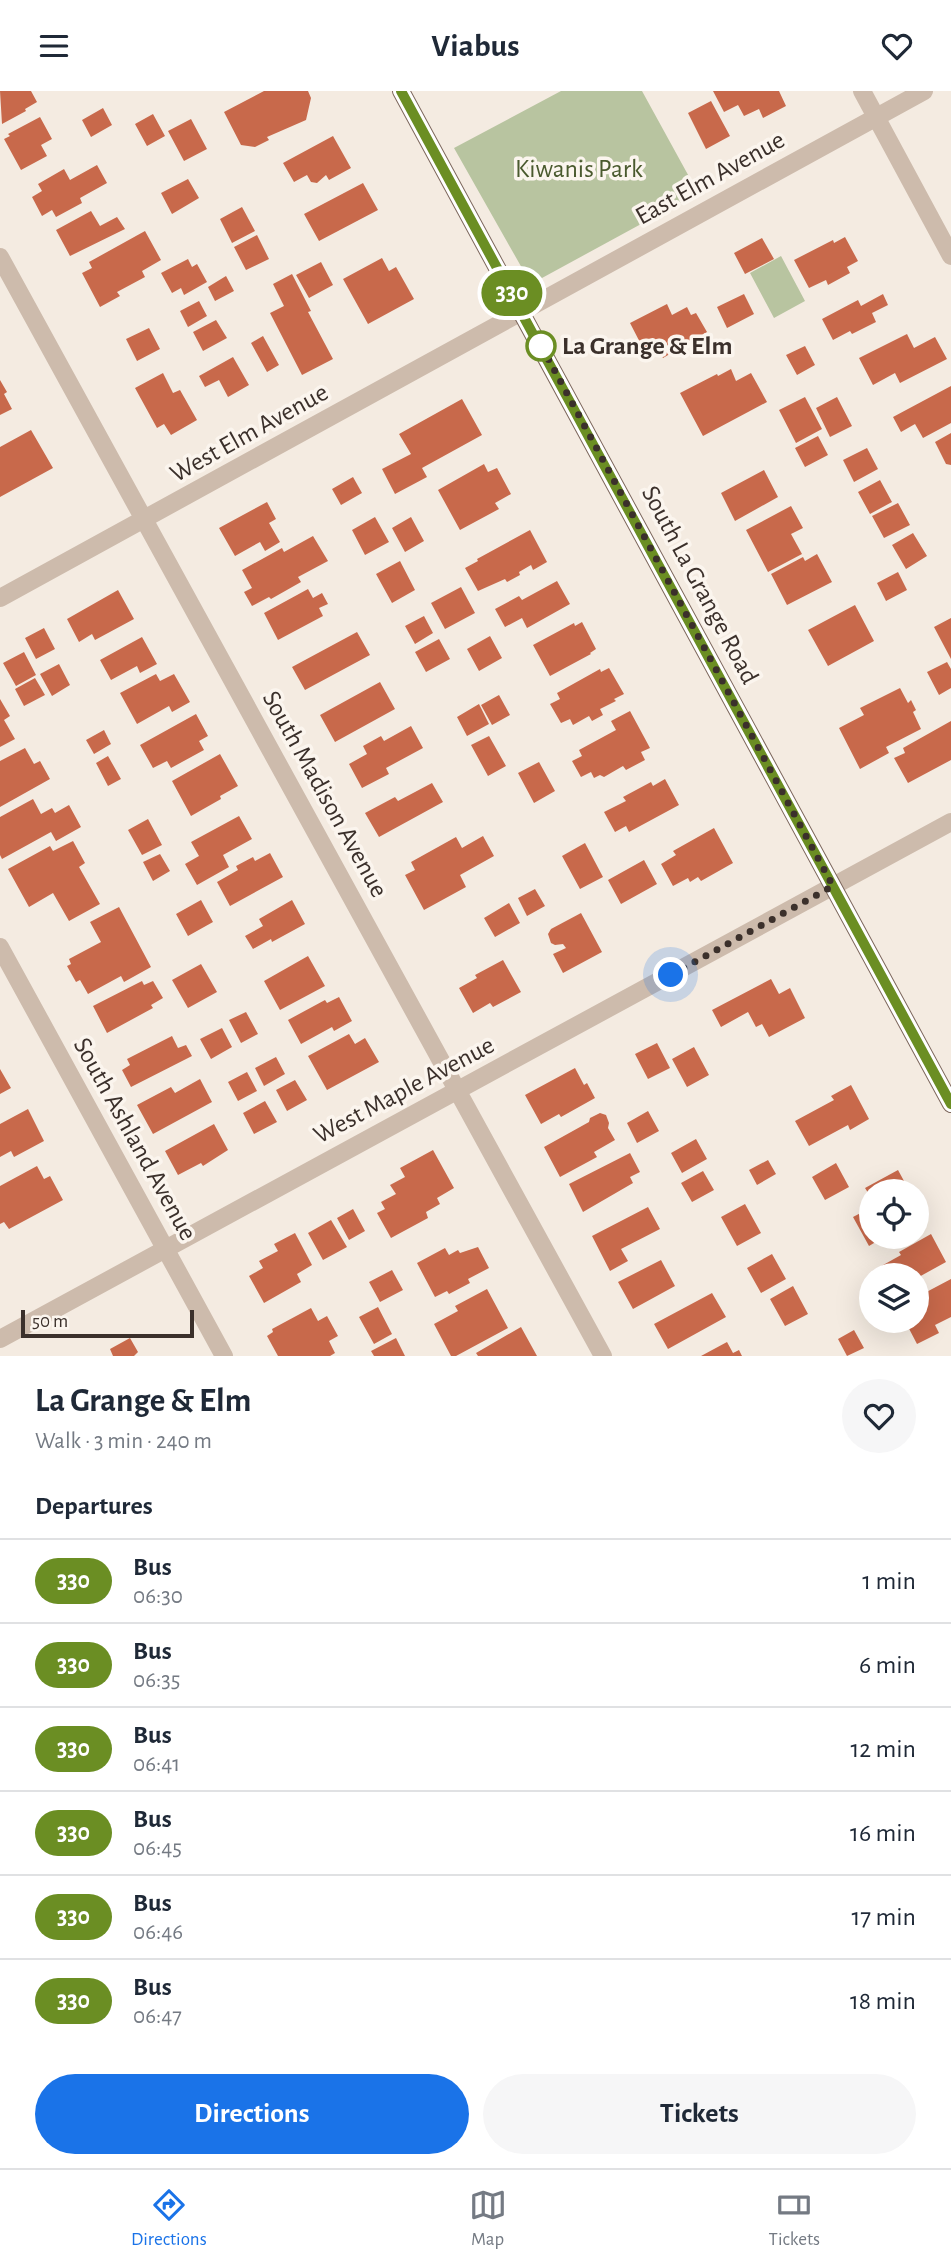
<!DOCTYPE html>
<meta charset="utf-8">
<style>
:root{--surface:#fff;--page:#f6f6f7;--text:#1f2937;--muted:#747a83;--line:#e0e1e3;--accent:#1a73e8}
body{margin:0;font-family:"Alegreya Sans",sans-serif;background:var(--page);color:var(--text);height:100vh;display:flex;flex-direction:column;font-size:26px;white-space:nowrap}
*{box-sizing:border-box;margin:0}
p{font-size:23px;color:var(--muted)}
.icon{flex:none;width:38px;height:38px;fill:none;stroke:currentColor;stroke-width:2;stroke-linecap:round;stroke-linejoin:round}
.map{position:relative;height:1265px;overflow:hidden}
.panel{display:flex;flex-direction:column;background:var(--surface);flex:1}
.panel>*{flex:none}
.badge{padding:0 14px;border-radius:23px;font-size:24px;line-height:46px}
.tools{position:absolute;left:859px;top:1088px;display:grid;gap:14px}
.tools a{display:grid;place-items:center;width:70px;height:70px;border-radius:50%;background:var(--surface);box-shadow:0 7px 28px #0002;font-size:35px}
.scale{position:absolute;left:21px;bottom:18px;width:173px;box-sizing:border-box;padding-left:7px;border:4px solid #3b302b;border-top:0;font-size:19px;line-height:24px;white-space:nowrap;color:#3b302b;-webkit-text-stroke:5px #fbf5ee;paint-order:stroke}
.you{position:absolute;width:35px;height:35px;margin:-18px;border:5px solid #fff;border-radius:50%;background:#1a73e8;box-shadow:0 0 0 10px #1a73e833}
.map>.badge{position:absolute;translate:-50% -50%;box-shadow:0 0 0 4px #fff}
h2{padding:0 35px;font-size:26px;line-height:63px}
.round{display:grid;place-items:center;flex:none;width:74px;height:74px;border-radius:37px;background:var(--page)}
.headline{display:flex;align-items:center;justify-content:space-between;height:119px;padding:0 35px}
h1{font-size:33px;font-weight:600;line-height:52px}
.cta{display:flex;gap:14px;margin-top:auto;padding:14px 35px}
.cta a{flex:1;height:80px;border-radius:42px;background:var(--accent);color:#fff;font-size:28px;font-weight:600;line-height:80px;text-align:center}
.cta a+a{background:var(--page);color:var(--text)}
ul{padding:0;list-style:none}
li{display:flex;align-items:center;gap:21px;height:84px;padding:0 35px;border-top:2px solid var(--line)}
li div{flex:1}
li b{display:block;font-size:26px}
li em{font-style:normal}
li .badge{min-width:77px;font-weight:700;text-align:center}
header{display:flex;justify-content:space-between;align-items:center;height:91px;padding:0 35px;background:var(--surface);font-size:32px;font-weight:600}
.menu{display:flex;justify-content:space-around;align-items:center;height:98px;border-top:2px solid var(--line);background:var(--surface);font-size:19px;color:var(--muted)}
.menu a{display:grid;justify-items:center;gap:4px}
.menu .selected{color:var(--accent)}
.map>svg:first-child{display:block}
</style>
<header><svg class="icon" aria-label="menu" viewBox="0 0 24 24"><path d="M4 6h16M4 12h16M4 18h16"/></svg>Viabus<svg class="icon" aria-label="heart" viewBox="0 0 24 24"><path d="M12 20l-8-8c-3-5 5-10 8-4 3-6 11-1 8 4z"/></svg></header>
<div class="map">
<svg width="951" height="1265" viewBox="0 0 951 1265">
<rect width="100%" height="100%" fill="#f4ebe1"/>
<path fill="#b8c4a0" d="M 561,0 L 642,0 L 698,102 L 531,193 L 454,57 Z
M 781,165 L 805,210 L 774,227 L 750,182 Z"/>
<path fill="#c8694b" d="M 0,0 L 31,0 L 37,11 L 25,18 L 26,20 L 2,33 Z
M 264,0 L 308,0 L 311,7 L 306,29 L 267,46 L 269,49 L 255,56 L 241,54 L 224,21 Z
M 713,0 L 779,0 L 786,15 L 763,27 L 759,18 L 744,25 L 738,14 L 724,21 Z
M 711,10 L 730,45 L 706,58 L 688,22 Z
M 103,17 L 112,34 L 91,46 L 82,29 Z
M 153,23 L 165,45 L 147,55 L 135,33 Z
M 40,26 L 52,48 L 41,54 L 47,65 L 21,79 L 4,48 L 10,45 L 8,43 Z
M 191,28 L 207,58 L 184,70 L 168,40 Z
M 333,45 L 351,77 L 329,89 L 326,84 L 317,92 L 311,91 L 307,84 L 294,91 L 283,72 Z
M 97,74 L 107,92 L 80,107 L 82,112 L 56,126 L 52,119 L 42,125 L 32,106 L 42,100 L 38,93 L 64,78 L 70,89 Z
M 188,88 L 199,107 L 172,123 L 161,102 Z
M 363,92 L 378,119 L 319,150 L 304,123 Z
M 242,116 L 255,140 L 232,152 L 220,128 Z
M 91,120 L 100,135 L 117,126 L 125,138 L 70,165 L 56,139 Z
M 145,140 L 161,169 L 142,180 L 145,186 L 117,201 L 120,205 L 100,216 L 82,182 L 92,177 L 89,171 Z
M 257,144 L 269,168 L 246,179 L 234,156 Z
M 845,146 L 858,170 L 847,176 L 850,182 L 828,194 L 826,189 L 809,197 L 794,169 L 833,149 L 834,152 Z
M 762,147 L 774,168 L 745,183 L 734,162 Z
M 382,167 L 389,180 L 396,176 L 414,208 L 368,233 L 343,188 Z
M 188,168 L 192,176 L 197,173 L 207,191 L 184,204 L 181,197 L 172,202 L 161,182 Z
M 321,171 L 333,194 L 309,207 L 296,184 Z
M 292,183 L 311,220 L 308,221 L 333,268 L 302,284 L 270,222 L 284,215 L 273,193 Z
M 226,185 L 234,200 L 215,210 L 208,196 Z
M 744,203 L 754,223 L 727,237 L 717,216 Z
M 883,203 L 888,214 L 872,222 L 876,231 L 852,243 L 850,240 L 833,249 L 822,228 L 858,209 L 861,215 Z
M 199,210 L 207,225 L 188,236 L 180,220 Z
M 667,213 L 672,224 L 687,216 L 691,224 L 696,222 L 707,241 L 663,267 L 659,259 L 647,265 L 630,232 Z
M 216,229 L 227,247 L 203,260 L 193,241 Z
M 149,237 L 160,258 L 137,270 L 126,248 Z
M 907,243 L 914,257 L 935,246 L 947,268 L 900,292 L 895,282 L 873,294 L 859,267 Z
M 263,245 L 279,274 L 267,281 L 251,252 Z
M 805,255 L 815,274 L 797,284 L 786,264 Z
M 233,266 L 249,294 L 228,306 L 219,289 L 205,296 L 199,285 Z
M 731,278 L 736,290 L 751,282 L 767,311 L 703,345 L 680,302 L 717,283 L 718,285 Z
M 163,282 L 173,302 L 180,299 L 197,329 L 171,344 L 164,333 L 157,337 L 135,297 Z
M 0,289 L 7,301 L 4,303 L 12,318 L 0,324 Z
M 951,295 L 951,332 L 923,347 L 915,333 L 901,341 L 893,326 Z
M 805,306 L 822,338 L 796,352 L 779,319 Z
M 837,306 L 852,335 L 830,346 L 816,317 Z
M 462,308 L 482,344 L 422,377 L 427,386 L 395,403 L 382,378 L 411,363 L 399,343 Z
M 31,339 L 53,377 L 0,406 L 0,356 Z
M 951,342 L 951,374 L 946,373 L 935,351 Z
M 818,345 L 828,364 L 805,376 L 795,357 Z
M 867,357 L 878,378 L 854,391 L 843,369 Z
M 484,373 L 488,381 L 497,377 L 511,403 L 495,412 L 499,418 L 460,439 L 438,399 Z
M 764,379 L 778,406 L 735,430 L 721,402 Z
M 353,386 L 362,402 L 341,414 L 332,398 Z
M 880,389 L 892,411 L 870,423 L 858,401 Z
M 267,411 L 276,428 L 269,432 L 280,451 L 265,460 L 260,451 L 235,465 L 219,437 Z
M 898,412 L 910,434 L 884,447 L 872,425 Z
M 791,415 L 803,437 L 791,443 L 802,463 L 768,481 L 746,439 Z
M 375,426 L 389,451 L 365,464 L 352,439 Z
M 411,426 L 424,450 L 405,461 L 392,437 Z
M 530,439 L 547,471 L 533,479 L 531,474 L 519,481 L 520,484 L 507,491 L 505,488 L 478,500 L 465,477 L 478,470 L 477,468 Z
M 913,442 L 927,465 L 906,478 L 892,454 Z
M 313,445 L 328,470 L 298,486 L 301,491 L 271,508 L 269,506 L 252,515 L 244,501 L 252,497 L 242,479 L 282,457 L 284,461 Z
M 817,463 L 832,491 L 787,514 L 771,483 L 803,466 L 805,470 Z
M 400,470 L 415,499 L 392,512 L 376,483 Z
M 898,481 L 907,499 L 886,510 L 877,492 Z
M 557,490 L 570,513 L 527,537 L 522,527 L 505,536 L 495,518 L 519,505 L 522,509 Z
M 461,496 L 475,522 L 445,538 L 431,512 Z
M 308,498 L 313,507 L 322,502 L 328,513 L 319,517 L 323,525 L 278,549 L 264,522 Z
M 118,499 L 134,528 L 95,549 L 92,543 L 79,551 L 67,528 Z
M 855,514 L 874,550 L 828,575 L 808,539 Z
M 424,525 L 433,542 L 415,553 L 405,535 Z
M 951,527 L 951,568 L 934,536 Z
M 582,531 L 596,558 L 590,562 L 591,563 L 550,585 L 533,554 L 574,532 L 575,535 Z
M 44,537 L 55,558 L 36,568 L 25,547 Z
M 357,541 L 370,564 L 305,599 L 292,576 Z
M 490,545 L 502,567 L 479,580 L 467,558 Z
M 142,546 L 157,573 L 140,582 L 137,575 L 111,589 L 100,569 Z
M 439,548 L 450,568 L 426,581 L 415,561 Z
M 24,561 L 36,584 L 16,595 L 3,572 Z
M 947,571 L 951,578 L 951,597 L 939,604 L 927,581 Z
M 59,573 L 70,594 L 52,605 L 40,583 Z
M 609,577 L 624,603 L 614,608 L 616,610 L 600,618 L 603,624 L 592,630 L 589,625 L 573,634 L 570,628 L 561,632 L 550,613 L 560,608 L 557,602 L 600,578 L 601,581 Z
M 156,583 L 160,590 L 174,583 L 190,611 L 172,621 L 169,615 L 137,633 L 120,602 Z
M 35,587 L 45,604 L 24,615 L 15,598 Z
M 380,591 L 395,618 L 335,651 L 320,624 Z
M 900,597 L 908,612 L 911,609 L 916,619 L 913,621 L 921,638 L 886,656 L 889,662 L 860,678 L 839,637 L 864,624 L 860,617 Z
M 499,604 L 510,624 L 492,634 L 481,614 Z
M 0,608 L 10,625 L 4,629 L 15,648 L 0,656 Z
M 479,613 L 489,633 L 467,645 L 457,626 Z
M 630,620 L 650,657 L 641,661 L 645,669 L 626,679 L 623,675 L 604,686 L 600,684 L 594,687 L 591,681 L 581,686 L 572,670 L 582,665 L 579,659 L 616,639 L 611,630 Z
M 196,623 L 208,645 L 199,650 L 204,659 L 171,677 L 167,670 L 153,677 L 140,654 Z
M 951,630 L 951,669 L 908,692 L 894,667 L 905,662 L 903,657 Z
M 411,635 L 423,657 L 386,677 L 389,683 L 362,697 L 349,673 L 367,663 L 363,655 L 381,645 L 384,650 Z
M 104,639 L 111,653 L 94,663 L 86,649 Z
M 489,645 L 506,675 L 488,685 L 471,654 Z
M 25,657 L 34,673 L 40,670 L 50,688 L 0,716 L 0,670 Z
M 220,663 L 238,695 L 220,705 L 221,708 L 191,725 L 172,690 Z
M 108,665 L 121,688 L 108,695 L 96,672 Z
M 539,671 L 555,700 L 534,712 L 518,682 Z
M 665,688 L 679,714 L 629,741 L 626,735 L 615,741 L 604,721 L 626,710 L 623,706 L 651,691 L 653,695 Z
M 432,692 L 443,711 L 379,746 L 365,722 L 395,706 L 398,710 Z
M 33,708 L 41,723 L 52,717 L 55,722 L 69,714 L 81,736 L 56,750 L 51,741 L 2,768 L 0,764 L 0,726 Z
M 239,725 L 252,748 L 223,764 L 229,776 L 197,794 L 185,773 L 199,765 L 191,751 Z
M 148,728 L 162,754 L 142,764 L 128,739 Z
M 714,737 L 733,772 L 701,790 L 698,786 L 690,791 L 688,787 L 673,795 L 661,773 L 676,764 L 673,760 Z
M 483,745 L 494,765 L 460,784 L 466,796 L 424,819 L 405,784 L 415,779 L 411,771 L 456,746 L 462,757 Z
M 73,750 L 85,772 L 79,776 L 100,813 L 69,830 L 53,802 L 29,816 L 8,778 L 50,755 L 53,760 Z
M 585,752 L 603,786 L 580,798 L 562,765 Z
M 270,762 L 283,786 L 230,815 L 217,791 L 238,779 L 236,775 L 253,766 L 255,770 Z
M 160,763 L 170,780 L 153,790 L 143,771 Z
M 644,769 L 657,793 L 621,813 L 608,789 Z
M 535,798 L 545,815 L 527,825 L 518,807 Z
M 201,809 L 213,831 L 188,845 L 176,823 Z
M 292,809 L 305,833 L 272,851 L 271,848 L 253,858 L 245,845 L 263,835 L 259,828 Z
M 509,812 L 520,832 L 495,846 L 484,827 Z
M 119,816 L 151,876 L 124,891 L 121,885 L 88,903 L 80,889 L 76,891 L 67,875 L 71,873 L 69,868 L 101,851 L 90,831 Z
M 581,822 L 602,861 L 563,882 L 553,863 L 566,857 L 563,853 L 555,854 L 551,852 L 548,843 L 551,838 Z
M 308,865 L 325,895 L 280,919 L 264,890 Z
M 503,869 L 521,901 L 493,916 L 490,912 L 473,922 L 459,897 L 477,887 L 475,884 Z
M 201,873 L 217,901 L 188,917 L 172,889 Z
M 771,888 L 779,903 L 790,897 L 805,927 L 769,946 L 762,933 L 756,936 L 748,921 L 721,936 L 712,919 Z
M 142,890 L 144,894 L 153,890 L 163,907 L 151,914 L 153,917 L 107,942 L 93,915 Z
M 339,906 L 352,930 L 334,940 L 332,936 L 301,953 L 288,929 L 325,909 L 327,912 Z
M 246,921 L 258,943 L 241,952 L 229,929 Z
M 222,937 L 232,956 L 211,968 L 200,948 Z
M 349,943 L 355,953 L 365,947 L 379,971 L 327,999 L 308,965 Z
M 172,945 L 178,957 L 186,954 L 192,965 L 131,996 L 122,979 L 130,974 L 127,968 Z
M 657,952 L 670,977 L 648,988 L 635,963 Z
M 694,956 L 709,984 L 687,996 L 672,968 Z
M 276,966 L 285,983 L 264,995 L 255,977 Z
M 575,977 L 584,994 L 587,992 L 595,1007 L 561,1026 L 559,1023 L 541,1033 L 525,1004 Z
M 0,978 L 11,997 L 0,1003 Z
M 247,981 L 257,1000 L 238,1010 L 228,991 Z
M 200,988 L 212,1011 L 153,1043 L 137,1014 L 171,996 L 175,1002 Z
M 295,989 L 307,1009 L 287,1020 L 276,999 Z
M 851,994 L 869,1028 L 850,1039 L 848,1034 L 809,1055 L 795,1030 L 834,1009 L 831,1005 Z
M 265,1010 L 277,1031 L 254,1043 L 243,1022 Z
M 28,1018 L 44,1050 L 14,1066 L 11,1060 L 0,1066 L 0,1033 Z
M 648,1020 L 659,1040 L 637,1052 L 627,1032 Z
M 600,1022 L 606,1024 L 609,1032 L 608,1037 L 615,1049 L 594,1061 L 597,1066 L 560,1086 L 544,1056 L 589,1031 L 590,1027 Z
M 214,1033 L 228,1059 L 203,1075 L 201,1072 L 178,1084 L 165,1060 Z
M 696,1048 L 707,1068 L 682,1082 L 671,1062 Z
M 433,1059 L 454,1097 L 437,1107 L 440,1113 L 426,1121 L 428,1127 L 391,1147 L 377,1122 L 385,1118 L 381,1111 L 396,1103 L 390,1094 L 405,1086 L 400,1077 Z
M 630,1062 L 640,1081 L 630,1086 L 633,1092 L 583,1121 L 569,1093 Z
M 768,1069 L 776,1083 L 757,1094 L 749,1079 Z
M 836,1072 L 849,1096 L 825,1109 L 812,1086 Z
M 37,1075 L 44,1088 L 50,1085 L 63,1109 L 9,1138 L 4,1131 L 0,1133 L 0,1095 Z
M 898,1079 L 910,1101 L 872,1101 L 872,1108 L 865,1097 Z
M 703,1080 L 714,1099 L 692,1111 L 681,1092 Z
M 745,1113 L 761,1142 L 737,1155 L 721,1126 Z
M 648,1116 L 660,1138 L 621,1158 L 628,1170 L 610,1180 L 592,1145 Z
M 872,1116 L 872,1146 L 884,1146 L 869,1155 L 853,1126 Z
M 353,1118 L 365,1140 L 349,1149 L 337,1127 Z
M 331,1129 L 347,1156 L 323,1169 L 308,1142 Z
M 295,1142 L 312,1174 L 297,1183 L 301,1191 L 264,1212 L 249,1185 L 263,1177 L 259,1170 L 278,1160 L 274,1153 Z
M 931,1143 L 946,1171 L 917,1187 L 917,1185 L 912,1184 L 879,1185 L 876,1178 L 901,1164 L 899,1161 Z
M 478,1156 L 489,1177 L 468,1188 L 470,1192 L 449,1203 L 447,1200 L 435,1206 L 417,1172 L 445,1157 L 449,1164 L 458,1159 L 460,1162 Z
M 772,1163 L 786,1188 L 761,1202 L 747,1177 Z
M 661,1169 L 675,1195 L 633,1218 L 618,1191 Z
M 392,1179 L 403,1199 L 380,1211 L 369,1191 Z
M 951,1188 L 951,1226 L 935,1234 L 939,1242 L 917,1253 L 905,1230 L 917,1230 L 917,1206 Z
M 793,1195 L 808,1223 L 785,1235 L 770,1208 Z
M 487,1198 L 508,1237 L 456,1265 L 451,1265 L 434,1233 L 458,1220 L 455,1215 Z
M 712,1202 L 726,1226 L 668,1258 L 654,1233 Z
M 378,1216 L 392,1243 L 374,1253 L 359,1226 Z
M 311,1217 L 318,1230 L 327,1225 L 338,1245 L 329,1250 L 335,1262 L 330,1265 L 278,1265 L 267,1245 L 273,1241 L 272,1238 Z
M 521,1236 L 537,1265 L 478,1265 L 476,1262 Z
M 854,1239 L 864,1257 L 847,1265 L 838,1248 Z
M 130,1247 L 138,1261 L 134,1265 L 113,1265 L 110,1258 Z
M 396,1247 L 405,1265 L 374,1265 L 371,1260 Z
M 727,1251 L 733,1262 L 739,1259 L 742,1265 L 701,1265 Z"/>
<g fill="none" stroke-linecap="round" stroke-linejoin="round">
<path stroke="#cdbbac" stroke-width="18" d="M 862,0 L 951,165
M 0,166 L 603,1265
M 0,507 L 924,0
M 0,856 L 224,1265
M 0,1248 L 951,731"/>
<path stroke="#7d675c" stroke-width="18" d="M 401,0 L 951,1013"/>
</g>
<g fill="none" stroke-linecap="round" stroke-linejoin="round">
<g stroke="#fff" stroke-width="16">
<path id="line" d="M 401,0 L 951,1013"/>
</g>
<use href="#line" stroke="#6b8e23" stroke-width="10"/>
<path stroke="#3b302b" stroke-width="7" stroke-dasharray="0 12.6" d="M 541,255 L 536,245 L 833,795 L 671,884"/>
</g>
<circle fill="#fff" stroke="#6b8e23" stroke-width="3.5" cx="541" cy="255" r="14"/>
<g text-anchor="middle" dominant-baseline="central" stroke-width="7" stroke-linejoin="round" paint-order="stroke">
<g font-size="26" fill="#4a5a2e" stroke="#fbf5ee">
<text x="579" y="78">Kiwanis Park</text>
</g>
<g font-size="26" fill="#3b302b" stroke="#fbf5ee">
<text transform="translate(710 87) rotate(-29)">East Elm Avenue</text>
<text transform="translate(249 342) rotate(-29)">West Elm Avenue</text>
<text transform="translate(700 494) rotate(62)">South La Grange Road</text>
<text transform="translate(325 703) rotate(61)">South Madison Avenue</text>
<text transform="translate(404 999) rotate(-28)">West Maple Avenue</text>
<text transform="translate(135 1048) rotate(61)">South Ashland Avenue</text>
</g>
<g font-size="26" font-weight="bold" fill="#3b302b" stroke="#fbf5ee" text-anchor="start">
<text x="562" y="255">La Grange &amp; Elm</text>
</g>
</g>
</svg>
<div class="tools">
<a><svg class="icon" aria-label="locate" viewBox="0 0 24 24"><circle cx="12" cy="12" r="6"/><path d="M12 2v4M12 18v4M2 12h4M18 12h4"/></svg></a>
<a><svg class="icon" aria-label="layers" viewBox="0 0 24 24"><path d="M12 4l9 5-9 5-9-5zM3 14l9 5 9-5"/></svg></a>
</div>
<div class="scale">50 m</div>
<div class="you" style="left:671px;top:884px"></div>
<b class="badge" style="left:512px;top:202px;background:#6b8e23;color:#fff">330</b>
</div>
<section class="panel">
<div class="headline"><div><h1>La Grange &amp; Elm</h1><p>Walk · 3 min · 240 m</p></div><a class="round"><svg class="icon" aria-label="heart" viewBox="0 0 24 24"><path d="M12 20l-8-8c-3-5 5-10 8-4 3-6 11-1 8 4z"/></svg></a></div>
<h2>Departures</h2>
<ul>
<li><span class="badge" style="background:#6b8e23;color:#fff">330</span><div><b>Bus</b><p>06:30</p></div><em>1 min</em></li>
<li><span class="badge" style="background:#6b8e23;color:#fff">330</span><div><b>Bus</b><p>06:35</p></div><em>6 min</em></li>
<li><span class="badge" style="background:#6b8e23;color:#fff">330</span><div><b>Bus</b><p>06:41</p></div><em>12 min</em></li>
<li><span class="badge" style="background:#6b8e23;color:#fff">330</span><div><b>Bus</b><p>06:45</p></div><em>16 min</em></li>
<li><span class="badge" style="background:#6b8e23;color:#fff">330</span><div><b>Bus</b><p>06:46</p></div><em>17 min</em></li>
<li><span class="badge" style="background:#6b8e23;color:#fff">330</span><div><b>Bus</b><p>06:47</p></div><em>18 min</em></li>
</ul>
<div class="cta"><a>Directions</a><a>Tickets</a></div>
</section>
<nav class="menu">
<a class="selected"><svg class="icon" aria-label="directions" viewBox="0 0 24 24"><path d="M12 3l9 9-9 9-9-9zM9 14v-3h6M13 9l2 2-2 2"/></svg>Directions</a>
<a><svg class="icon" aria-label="map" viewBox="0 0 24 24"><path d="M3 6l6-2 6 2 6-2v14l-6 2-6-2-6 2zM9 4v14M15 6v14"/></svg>Map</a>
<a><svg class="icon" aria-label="tickets" viewBox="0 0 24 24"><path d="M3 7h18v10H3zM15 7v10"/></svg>Tickets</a>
</nav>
